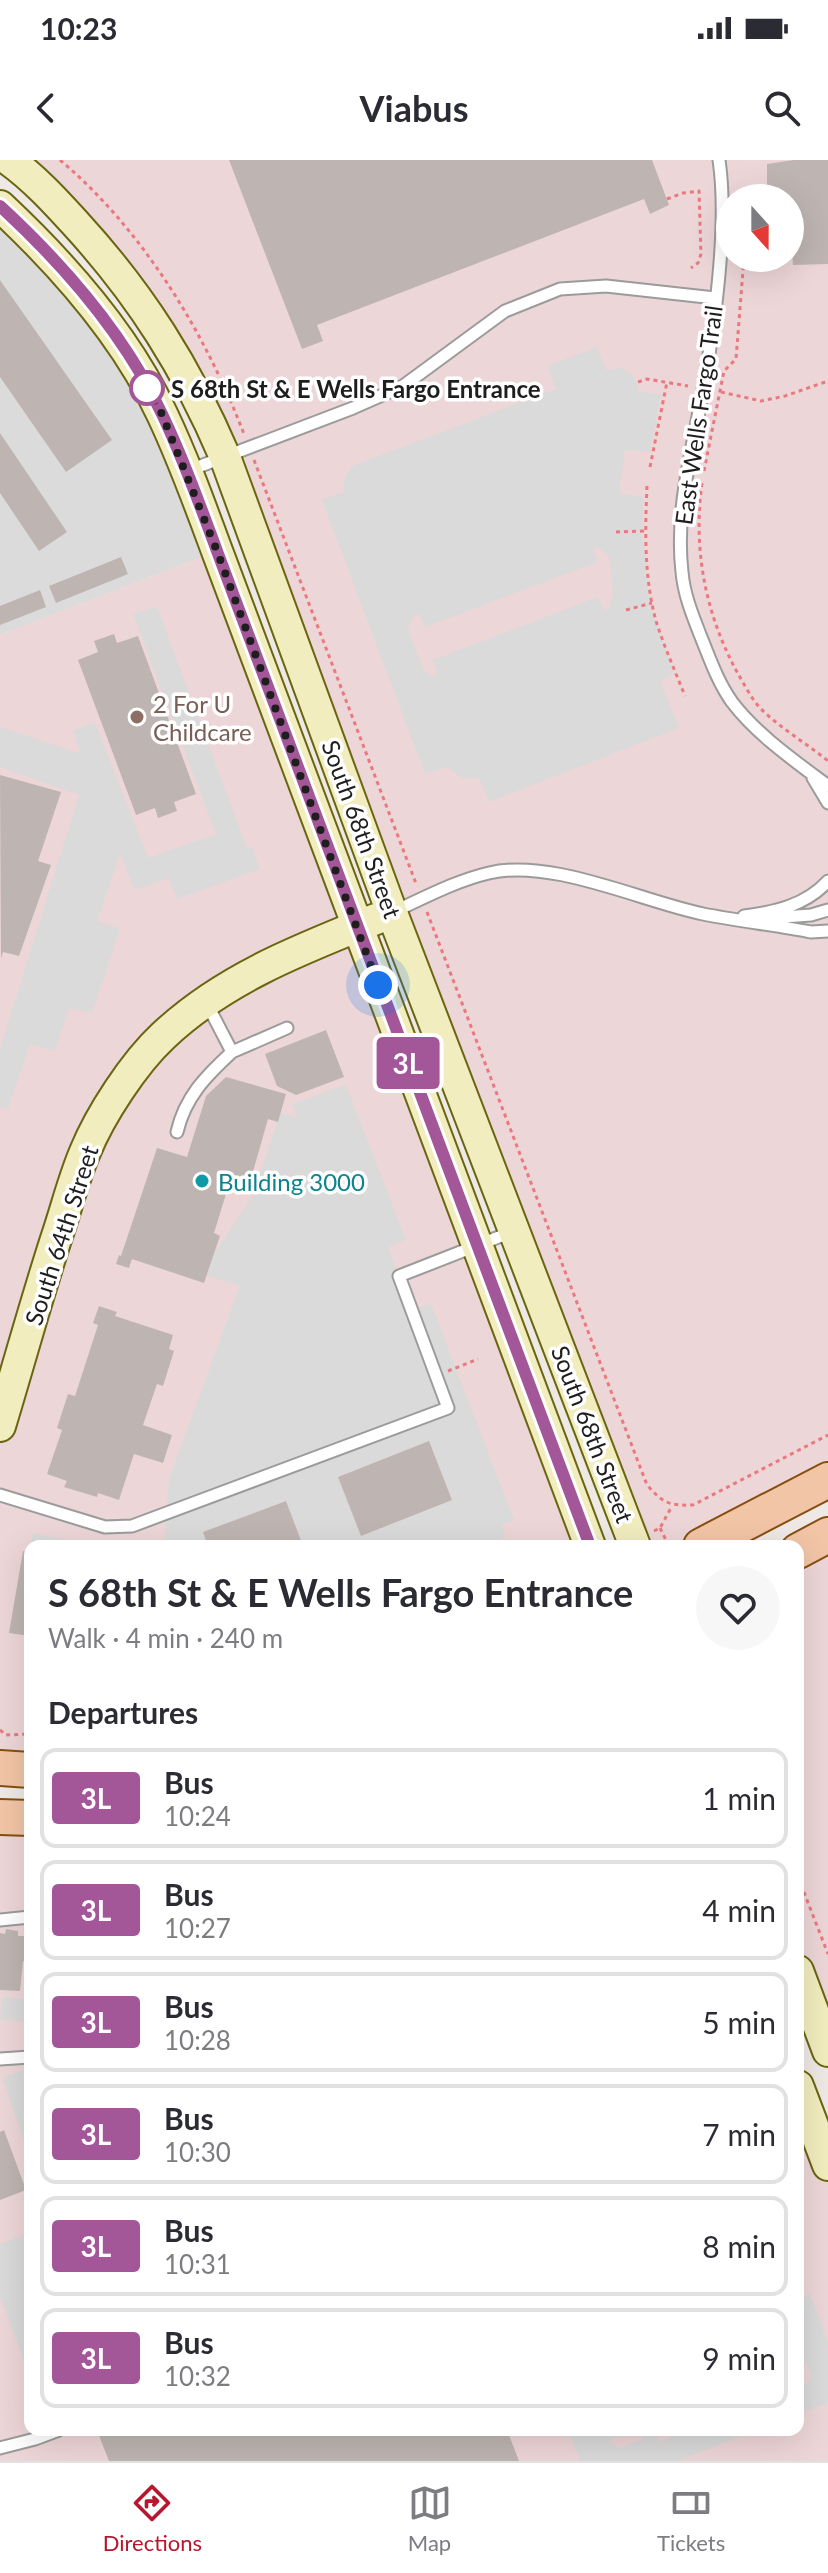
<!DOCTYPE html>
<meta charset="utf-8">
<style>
:root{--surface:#fff;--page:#f7f7f7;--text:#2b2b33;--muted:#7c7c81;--line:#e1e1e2;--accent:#b6162e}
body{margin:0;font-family:Lato,sans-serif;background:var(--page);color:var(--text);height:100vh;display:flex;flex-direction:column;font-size:30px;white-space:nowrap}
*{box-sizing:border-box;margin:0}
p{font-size:26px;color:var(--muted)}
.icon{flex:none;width:44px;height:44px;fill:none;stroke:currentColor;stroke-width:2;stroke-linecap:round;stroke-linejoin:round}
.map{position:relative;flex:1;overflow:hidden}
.drawer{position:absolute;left:24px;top:1380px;width:780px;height:896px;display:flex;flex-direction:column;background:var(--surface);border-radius:16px;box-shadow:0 8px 32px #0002}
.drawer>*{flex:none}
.badge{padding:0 16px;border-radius:6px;font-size:28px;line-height:52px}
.needle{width:52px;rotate:159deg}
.fabs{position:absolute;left:716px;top:24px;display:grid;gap:16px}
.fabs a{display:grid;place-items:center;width:88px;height:88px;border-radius:50%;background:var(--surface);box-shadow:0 8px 32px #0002;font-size:40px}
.you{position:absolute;width:40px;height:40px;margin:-20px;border:6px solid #fff;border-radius:50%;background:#1a73e8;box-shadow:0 0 0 12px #1a73e833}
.map>.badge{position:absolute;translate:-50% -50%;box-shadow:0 0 0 4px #fff}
h2{padding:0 24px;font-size:30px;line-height:72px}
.round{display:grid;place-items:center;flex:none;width:84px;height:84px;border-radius:42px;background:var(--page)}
.summary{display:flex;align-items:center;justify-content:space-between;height:136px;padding:0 24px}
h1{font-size:38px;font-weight:700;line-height:60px}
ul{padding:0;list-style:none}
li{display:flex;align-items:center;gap:24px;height:100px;margin:0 16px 12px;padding:0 8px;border:4px solid var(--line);border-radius:16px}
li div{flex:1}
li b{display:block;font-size:30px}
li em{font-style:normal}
li .badge{min-width:88px;font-weight:700;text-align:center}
.status{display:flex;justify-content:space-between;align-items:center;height:56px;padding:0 40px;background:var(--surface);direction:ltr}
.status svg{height:22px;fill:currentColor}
header{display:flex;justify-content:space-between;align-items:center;height:104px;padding:0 24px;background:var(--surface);font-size:36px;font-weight:700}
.dock{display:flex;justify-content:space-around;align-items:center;height:112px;border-top:2px solid var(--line);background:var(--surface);font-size:22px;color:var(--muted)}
.dock a{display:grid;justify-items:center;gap:4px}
.dock .selected{color:var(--accent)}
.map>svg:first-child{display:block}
</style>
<div class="status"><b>10:23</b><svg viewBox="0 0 49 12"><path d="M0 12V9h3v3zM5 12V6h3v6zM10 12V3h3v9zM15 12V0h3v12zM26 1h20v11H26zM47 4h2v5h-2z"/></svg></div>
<header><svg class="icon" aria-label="back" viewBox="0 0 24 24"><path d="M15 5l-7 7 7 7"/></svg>Viabus<svg class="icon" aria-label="search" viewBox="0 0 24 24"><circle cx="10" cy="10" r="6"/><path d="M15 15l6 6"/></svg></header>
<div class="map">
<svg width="828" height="2301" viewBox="0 0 828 2301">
<rect width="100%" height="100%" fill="#eee9e5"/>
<path fill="#dcdbdb" d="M 0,46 L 105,163 L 217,391 L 0,475 Z"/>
<path fill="#edd6d8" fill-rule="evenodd" d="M 9,0 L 828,0 L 828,1320 L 701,1386 L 635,1386 L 202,243 ZM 730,38 L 790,38 L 790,98 L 730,98 Z
M 217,391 L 590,1386 L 30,1386 L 30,1610 L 0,1608 L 0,475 Z
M 828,1375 L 828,1891 L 798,1811 L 798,1391 Z
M 0,1657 L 30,1658 L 30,2270 L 798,2270 L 798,1926 L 828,2005 L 828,2301 L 0,2301 Z"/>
<path fill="#dadada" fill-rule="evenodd" d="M 597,187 L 606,210 L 621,208 L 634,217 L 638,222 L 638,232 L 661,234 L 650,292 L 625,290 L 619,333 L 643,337 L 642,375 L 650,445 L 674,514 L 660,521 L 679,568 L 489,642 L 479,618 L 462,618 L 447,607 L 425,614 L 322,340 L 343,332 L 344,320 L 352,306 L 556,229 L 547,206 ZM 597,387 L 608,395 L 610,402 L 613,435 L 609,449 L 604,450 L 598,437 L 433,500 L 438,514 L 433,516 L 424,511 L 408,469 L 414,456 L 420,454 L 425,467 L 598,402 L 593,389 Z
M 157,447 L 247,688 L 252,687 L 260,709 L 177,739 L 169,718 L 135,730 L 120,694 L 97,761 L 120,769 L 92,853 L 69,848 L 55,891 L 30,884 L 8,949 L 0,947 L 0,889 L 79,635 L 0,607 L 0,567 L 81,594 L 73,570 L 95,563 L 148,698 L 216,674 L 133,454 Z
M 346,925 L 406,1080 L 388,1087 L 412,1150 L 431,1144 L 514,1360 L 502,1365 L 505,1377 L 481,1386 L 303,1386 L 285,1341 L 204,1372 L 208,1386 L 164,1386 L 169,1319 L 240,1125 L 207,1116 L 214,1094 L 253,1035 L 280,953 L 297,958 L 292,944 ZM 429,1281 L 452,1339 L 362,1376 L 339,1316 Z
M 33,1373 L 93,1386 L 31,1386 Z
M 30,1818 L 30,1861 L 0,1860 L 2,1837 L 27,1839 Z
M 26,1909 L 30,1918 L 30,1998 L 2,1918 Z
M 30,2073 L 30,2216 L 0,2137 L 0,2084 Z
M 810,2134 L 828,2182 L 828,2243 L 798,2254 L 798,2228 L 806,2224 L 812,2216 L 807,2203 L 798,2206 L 798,2139 Z
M 568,2270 L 617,2270 L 619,2276 L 609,2281 L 620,2288 L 643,2279 L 639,2271 L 628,2275 L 626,2270 L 654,2270 L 659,2282 L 688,2270 L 757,2270 L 677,2301 L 580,2301 Z"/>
<path fill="#beb5b2" d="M 229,0 L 652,0 L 669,45 L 650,54 L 644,39 L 317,165 L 323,181 L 302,189 Z
M 794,0 L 828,0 L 828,104 L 793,105 L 790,38 L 767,38 L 767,4 Z
M 0,120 L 112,280 L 66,312 L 0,217 Z
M 0,273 L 67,372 L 39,391 L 0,333 Z
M 121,397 L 128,414 L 56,443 L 49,426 Z
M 40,430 L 46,447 L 0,465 L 0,446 Z
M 114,474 L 117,483 L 138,476 L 196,634 L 174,642 L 177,651 L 158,658 L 155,648 L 136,655 L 78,500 L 98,492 L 94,481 Z
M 0,615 L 61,632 L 38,701 L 51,705 L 19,796 L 3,792 L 1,798 Z
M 326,870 L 344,917 L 296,935 L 277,926 L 265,894 Z
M 226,917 L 286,934 L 278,962 L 268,959 L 252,1015 L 258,1017 L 253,1035 L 239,1031 L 240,1028 L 229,1024 L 214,1073 L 220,1076 L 204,1123 L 132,1099 L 129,1108 L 116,1104 L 119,1095 L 121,1096 L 157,988 L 187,997 L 206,936 Z
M 99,1146 L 117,1152 L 115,1156 L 173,1175 L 169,1189 L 174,1191 L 163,1226 L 157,1224 L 143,1265 L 172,1275 L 163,1303 L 134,1294 L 119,1340 L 98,1333 L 97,1337 L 64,1327 L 67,1321 L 47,1314 L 62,1270 L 57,1268 L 68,1234 L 75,1236 L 98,1165 L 93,1163 Z
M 429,1281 L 452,1340 L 361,1376 L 338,1317 Z
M 286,1341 L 303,1386 L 208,1386 L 203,1372 Z
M 23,1391 L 30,1392 L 30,1476 L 9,1473 Z
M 6,1769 L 18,1771 L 18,1776 L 26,1776 L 26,1802 L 23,1801 L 20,1831 L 0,1830 L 0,1773 L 5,1774 Z
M 4,1970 L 26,2030 L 0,2040 L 0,1972 Z
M 106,2270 L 507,2270 L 519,2301 L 109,2301 L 98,2273 Z"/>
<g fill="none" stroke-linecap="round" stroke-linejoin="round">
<g stroke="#9b9b9b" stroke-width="15">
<path id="lane" d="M 719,0 C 728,61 717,145 707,207 C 697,275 674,342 682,412 C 684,436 694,459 703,482 C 711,502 719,524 732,542 C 757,575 795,601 828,626
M 190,310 L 353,248 L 403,226 L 505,151 L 560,129 L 606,126 L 715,138
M 813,618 L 828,643
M 393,752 C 424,738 455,721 489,713 C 551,698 641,741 703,754 C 739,761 775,765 811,772 L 828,771
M 744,756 C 776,752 806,745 828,721
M 769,758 L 811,755 L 828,750
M 232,892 L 287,868
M 177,972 C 185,937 206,916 232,892 L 206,842
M 0,1335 L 105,1367 L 132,1366 L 448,1248 L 399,1116 L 514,1071
M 0,1760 L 30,1757
M 0,1899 L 30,1897
M 0,2288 L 35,2279 L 59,2270"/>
</g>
<g stroke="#696511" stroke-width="34">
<path id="secondary" d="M 9,0 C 34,18 55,41 76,64 C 141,135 187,208 225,297 L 392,753 L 635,1386
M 0,46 C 62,104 126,176 162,254 C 183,298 200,345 217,391 L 590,1386
M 0,1266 C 19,1203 36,1141 56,1079 C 66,1050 73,1020 85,992 C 100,955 134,903 163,876 C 223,819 301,789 376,759
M 798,1811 L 828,1891
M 798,1926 L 828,2005"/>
</g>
<g stroke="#884e10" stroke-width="38">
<path id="primary" d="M 701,1386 L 828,1320
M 798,1391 L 828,1375
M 0,1608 L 30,1610
M 0,1657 L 30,1658"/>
</g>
<path stroke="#ea797f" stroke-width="3" stroke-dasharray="4 4" stroke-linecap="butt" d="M 60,0 C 144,71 205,173 244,274
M 667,39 L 683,33 L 699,31 L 701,94 L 698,103 L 691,108
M 638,222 L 647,219 L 688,226
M 721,232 L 761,241 L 785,236 L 828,221
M 254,300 L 417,726
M 650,307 L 667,222
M 704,311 L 724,211 L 736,199 L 744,98
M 702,323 C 693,389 705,453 737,512 C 744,524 751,538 760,548 C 780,568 806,583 828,601
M 647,326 C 645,371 644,417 656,461 C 664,486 675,511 685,536
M 616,372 L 645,371
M 626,450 L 652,443
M 427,752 L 647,1325 C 663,1343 669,1346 693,1345 L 828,1275
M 448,1211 L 478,1199
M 660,1368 L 669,1386
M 654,1371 L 660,1368 L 672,1346
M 0,1570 L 6,1575 L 30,1574
M 798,1717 L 828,1794"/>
<use href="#lane" stroke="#fff" stroke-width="11"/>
<use href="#secondary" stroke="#f2edbe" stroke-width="30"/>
<use href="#primary" stroke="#f2c5a6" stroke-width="34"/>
</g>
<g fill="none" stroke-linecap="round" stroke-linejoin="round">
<g stroke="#fff" stroke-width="18">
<path id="line" d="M 0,46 C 63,104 125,175 162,254 C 183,298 200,345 217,391 L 590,1386"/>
</g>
<use href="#line" stroke="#a35798" stroke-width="12"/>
<path stroke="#1e1e1e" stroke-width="8" stroke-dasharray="0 14.4" d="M 147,228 L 161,252 L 217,391 L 378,825"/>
</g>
<circle fill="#fff" stroke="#a35798" stroke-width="4" cx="147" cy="228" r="16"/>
<circle fill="#8d6e63" stroke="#fff" stroke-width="3" cx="137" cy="557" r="8"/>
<circle fill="#0f9aa8" stroke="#fff" stroke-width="3" cx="202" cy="1021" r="8"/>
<g text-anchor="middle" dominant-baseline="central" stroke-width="7" stroke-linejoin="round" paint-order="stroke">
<g font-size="24" font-weight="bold" fill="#1e1e1e" stroke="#fff" text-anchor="start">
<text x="171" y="228">S 68th St &amp; E Wells Fargo Entrance</text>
</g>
<g font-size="24" fill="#1e1e1e" stroke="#fff">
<text transform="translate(698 255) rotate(-82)">East Wells Fargo Trail</text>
<text transform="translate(362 669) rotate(70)">South 68th Street</text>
<text transform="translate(61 1075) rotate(-72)">South 64th Street</text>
<text transform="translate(593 1274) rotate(69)">South 68th Street</text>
</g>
<g font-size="24" fill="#785e54" stroke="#fff" text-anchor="start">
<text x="153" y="543">2 For U<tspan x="153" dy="28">Childcare</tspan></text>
</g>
<g font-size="24" fill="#0d838f" stroke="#fff" text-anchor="start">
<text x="218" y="1021">Building 3000</text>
</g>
</g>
</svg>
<div class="fabs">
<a><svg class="needle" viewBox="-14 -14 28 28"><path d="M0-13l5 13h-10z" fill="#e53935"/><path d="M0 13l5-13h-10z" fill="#7c7c81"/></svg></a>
</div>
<div class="you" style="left:378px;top:825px"></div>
<b class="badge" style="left:408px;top:903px;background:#a35798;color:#fff">3L</b>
<section class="drawer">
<div class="summary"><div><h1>S 68th St &amp; E Wells Fargo Entrance</h1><p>Walk · 4 min · 240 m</p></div><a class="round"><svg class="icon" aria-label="heart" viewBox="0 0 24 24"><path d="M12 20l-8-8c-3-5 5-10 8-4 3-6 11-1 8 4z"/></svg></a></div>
<h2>Departures</h2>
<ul>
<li><span class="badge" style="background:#a35798;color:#fff">3L</span><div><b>Bus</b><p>10:24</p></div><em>1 min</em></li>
<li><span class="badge" style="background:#a35798;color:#fff">3L</span><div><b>Bus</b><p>10:27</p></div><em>4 min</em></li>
<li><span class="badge" style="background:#a35798;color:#fff">3L</span><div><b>Bus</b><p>10:28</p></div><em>5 min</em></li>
<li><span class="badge" style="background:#a35798;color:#fff">3L</span><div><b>Bus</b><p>10:30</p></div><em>7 min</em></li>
<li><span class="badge" style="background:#a35798;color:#fff">3L</span><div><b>Bus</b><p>10:31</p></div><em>8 min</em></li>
<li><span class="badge" style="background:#a35798;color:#fff">3L</span><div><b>Bus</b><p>10:32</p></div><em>9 min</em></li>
</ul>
</section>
</div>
<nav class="dock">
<a class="selected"><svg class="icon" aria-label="directions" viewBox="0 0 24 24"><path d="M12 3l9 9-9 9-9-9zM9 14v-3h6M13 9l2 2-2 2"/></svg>Directions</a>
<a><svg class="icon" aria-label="map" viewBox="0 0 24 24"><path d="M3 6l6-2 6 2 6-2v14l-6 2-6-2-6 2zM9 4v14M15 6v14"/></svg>Map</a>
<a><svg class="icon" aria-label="tickets" viewBox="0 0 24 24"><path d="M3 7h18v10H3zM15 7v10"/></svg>Tickets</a>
</nav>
